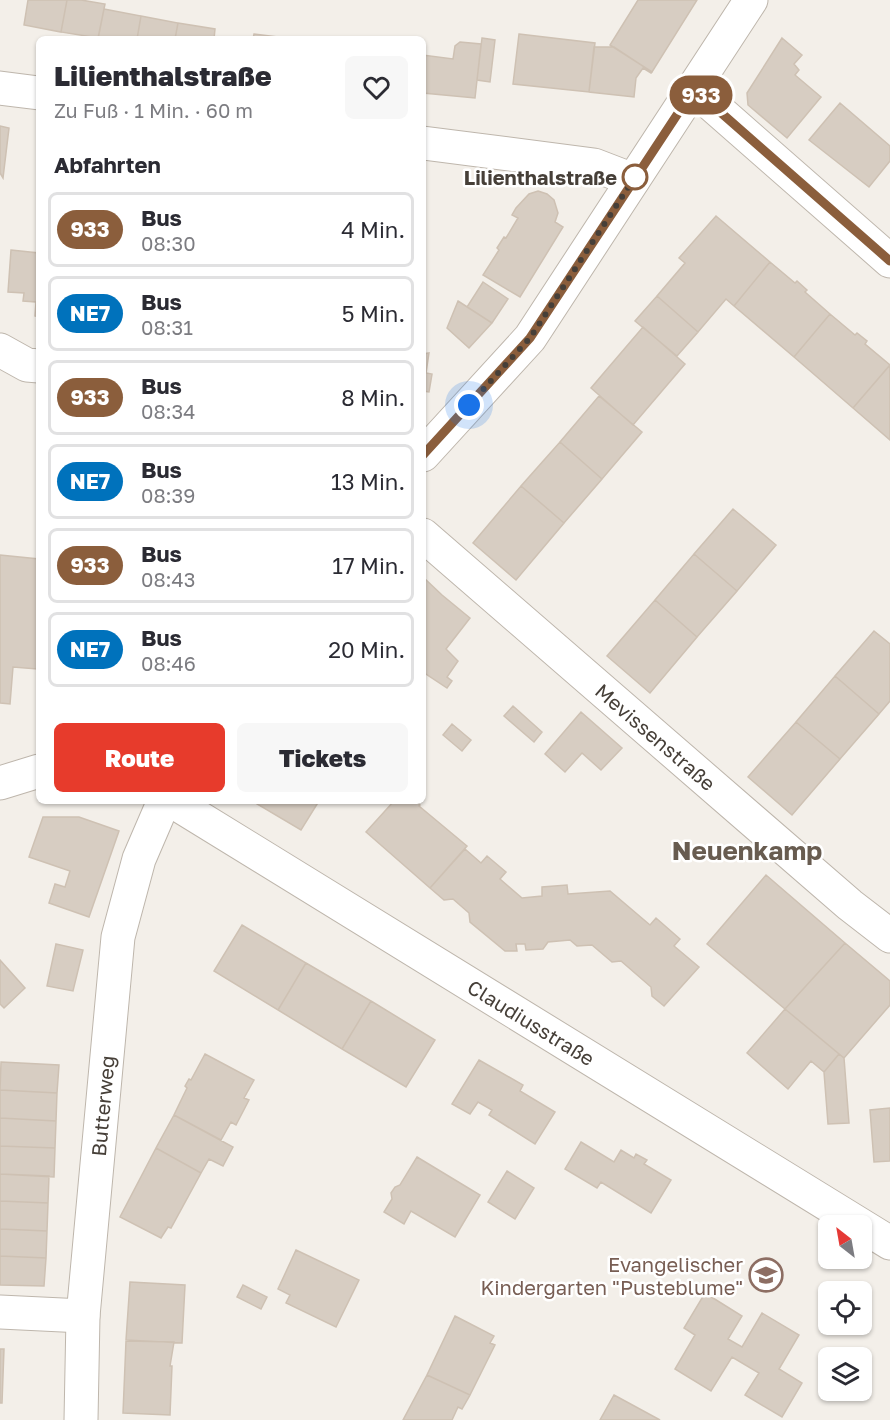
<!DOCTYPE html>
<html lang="de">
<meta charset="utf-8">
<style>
:root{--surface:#fff;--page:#f7f7f7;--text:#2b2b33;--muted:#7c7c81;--line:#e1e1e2;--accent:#e73b2c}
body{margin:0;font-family:"Golos Text",sans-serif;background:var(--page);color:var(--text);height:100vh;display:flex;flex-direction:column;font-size:22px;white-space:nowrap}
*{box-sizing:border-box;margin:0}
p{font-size:20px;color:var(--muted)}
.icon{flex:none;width:33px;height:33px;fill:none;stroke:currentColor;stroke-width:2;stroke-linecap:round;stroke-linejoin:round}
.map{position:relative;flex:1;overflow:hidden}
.side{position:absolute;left:36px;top:36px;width:390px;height:768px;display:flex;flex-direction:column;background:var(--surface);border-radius:9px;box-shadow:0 2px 4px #0004}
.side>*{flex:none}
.badge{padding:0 12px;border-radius:20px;font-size:21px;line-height:39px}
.needle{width:39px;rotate:329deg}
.buttons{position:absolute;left:818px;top:1215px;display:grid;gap:12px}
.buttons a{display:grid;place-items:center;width:54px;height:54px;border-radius:9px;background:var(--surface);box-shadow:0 2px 4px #0004;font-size:30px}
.you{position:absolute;width:30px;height:30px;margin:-15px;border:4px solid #fff;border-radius:50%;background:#1a73e8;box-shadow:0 0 0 9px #1a73e833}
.map>.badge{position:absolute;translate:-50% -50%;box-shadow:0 0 0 3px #fff}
h2{padding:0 18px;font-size:22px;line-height:54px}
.round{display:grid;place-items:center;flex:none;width:63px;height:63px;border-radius:9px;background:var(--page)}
.head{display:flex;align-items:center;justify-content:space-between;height:102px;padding:0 18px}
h1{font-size:28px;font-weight:800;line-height:45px}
.cta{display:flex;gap:12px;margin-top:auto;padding:12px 18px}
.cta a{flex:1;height:69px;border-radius:9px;background:var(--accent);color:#fff;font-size:24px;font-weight:800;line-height:69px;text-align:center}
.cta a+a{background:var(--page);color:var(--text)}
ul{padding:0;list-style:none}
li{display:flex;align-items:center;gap:18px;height:75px;margin:0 12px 9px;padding:0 6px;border:3px solid var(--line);border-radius:9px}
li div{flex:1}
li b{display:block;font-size:22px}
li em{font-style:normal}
li .badge{min-width:66px;font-weight:700;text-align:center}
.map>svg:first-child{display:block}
</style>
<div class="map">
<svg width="890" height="1420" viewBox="0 0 890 1420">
<rect width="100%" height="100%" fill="#f3efe9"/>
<path fill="#d7cdc2" stroke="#cec1b3" stroke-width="1.5" d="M 28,0 L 67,0 L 61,32 L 24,25 Z
M 67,0 L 81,0 L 105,4 L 98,38 L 61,32 Z
M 638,0 L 697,0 L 652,72 L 610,45 Z
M 104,9 L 141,16 L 137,39 L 98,39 Z
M 141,16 L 178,23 L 175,39 L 137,39 Z
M 178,23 L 215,29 L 214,39 L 175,39 Z
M 254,34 L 294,39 L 253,39 Z
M 519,34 L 595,43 L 589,92 L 513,84 Z
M 482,38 L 495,40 L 490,82 L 477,80 Z
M 782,38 L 802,55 L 794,64 L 799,70 L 795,75 L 821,97 L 787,138 L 748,105 L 747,93 Z
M 460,42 L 481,44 L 475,98 L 423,93 L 423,55 L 453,59 L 455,46 Z
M 594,47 L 614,47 L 652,72 L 651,73 L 643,68 L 636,78 L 634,97 L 589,92 Z
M 840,103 L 890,146 L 890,161 L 869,187 L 809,140 Z
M 0,126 L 9,128 L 3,178 L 0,173 Z
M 538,191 L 547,194 L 554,200 L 558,213 L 555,222 L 563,227 L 520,297 L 483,275 L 499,250 L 497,248 L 504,237 L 506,238 L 518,218 L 512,215 L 516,208 L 529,194 Z
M 716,216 L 770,262 L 734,306 L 726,299 L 698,332 L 657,296 L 685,263 L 679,258 Z
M 11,250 L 39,253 L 39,317 L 35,316 L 36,302 L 23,301 L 24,293 L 8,292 Z
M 770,262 L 795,283 L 797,281 L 807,290 L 805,292 L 830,314 L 794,357 L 734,306 Z
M 483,282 L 508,299 L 492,323 L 467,307 Z
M 657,296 L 698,332 L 677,356 L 635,321 Z
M 458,301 L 492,323 L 469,348 L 447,328 Z
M 830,314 L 855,335 L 857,333 L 867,341 L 865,344 L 890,365 L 853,408 L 794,357 Z
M 643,327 L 685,364 L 633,425 L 591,388 Z
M 429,353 L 426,373 L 432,374 L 429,392 L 423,391 L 423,354 Z
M 890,365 L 890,440 L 853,408 Z
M 599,396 L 642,432 L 602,479 L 560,442 Z
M 560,442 L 602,479 L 564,523 L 521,486 Z
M 521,486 L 564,523 L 516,580 L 473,543 Z
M 733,509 L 776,545 L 737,591 L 694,554 Z
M 694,554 L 737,591 L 697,637 L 655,600 Z
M 0,555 L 39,559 L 37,669 L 13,667 L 10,704 L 0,703 Z
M 423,577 L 442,595 L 470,618 L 446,649 L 458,661 L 447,677 L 452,681 L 447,688 L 423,672 Z
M 655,600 L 697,637 L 650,693 L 607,656 Z
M 874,631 L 890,644 L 890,701 L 879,714 L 835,676 Z
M 835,676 L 879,714 L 840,759 L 796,722 Z
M 513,706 L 542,732 L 534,742 L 504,716 Z
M 581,712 L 622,748 L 601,770 L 582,753 L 565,772 L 545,754 Z
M 796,722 L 840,759 L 792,815 L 748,777 Z
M 452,724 L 471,740 L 462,751 L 443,735 Z
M 252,801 L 319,801 L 301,830 Z
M 394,801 L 416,801 L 420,805 L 419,806 L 467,846 L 430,888 L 366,832 Z
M 43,817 L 79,817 L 119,831 L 89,917 L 49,903 L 55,884 L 65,887 L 70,871 L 29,857 Z
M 465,849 L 481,863 L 487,856 L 506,872 L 500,879 L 522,898 L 542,896 L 542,887 L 567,885 L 568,894 L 610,891 L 650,925 L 656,918 L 680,939 L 674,946 L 699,967 L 664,1006 L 652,996 L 651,987 L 621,961 L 612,962 L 592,945 L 577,946 L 570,940 L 548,942 L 543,949 L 526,950 L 525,944 L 516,944 L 517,951 L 505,951 L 470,922 L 469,913 L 453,899 L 444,900 L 430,888 Z
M 766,875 L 845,943 L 785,1009 L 707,944 Z
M 242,925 L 306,963 L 278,1010 L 214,971 Z
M 845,943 L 890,981 L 890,1005 L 844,1058 L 785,1009 Z
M 56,944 L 83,950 L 73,991 L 47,986 Z
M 0,960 L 25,988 L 4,1008 L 0,1004 Z
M 306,963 L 371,1001 L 342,1049 L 278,1010 Z
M 371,1001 L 435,1040 L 406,1087 L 342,1049 Z
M 785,1009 L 839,1054 L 824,1072 L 811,1061 L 788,1089 L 747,1053 Z
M 205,1054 L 254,1080 L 244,1098 L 249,1100 L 236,1125 L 231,1122 L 221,1140 L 174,1115 L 187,1088 L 185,1086 L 189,1079 L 191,1080 Z
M 839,1054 L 844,1058 L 849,1123 L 828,1124 L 824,1072 Z
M 479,1060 L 523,1085 L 520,1091 L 555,1112 L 535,1144 L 489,1115 L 492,1110 L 478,1102 L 470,1114 L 452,1104 Z
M 1,1062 L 59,1065 L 57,1093 L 0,1090 Z
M 0,1090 L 57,1093 L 56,1121 L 0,1118 Z
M 890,1108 L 890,1161 L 874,1162 L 870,1110 Z
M 174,1115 L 233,1147 L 223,1166 L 209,1159 L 201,1173 L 156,1148 Z
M 0,1118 L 56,1121 L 55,1148 L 0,1146 Z
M 581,1142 L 614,1162 L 621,1150 L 634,1158 L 636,1154 L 647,1160 L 644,1164 L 671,1180 L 651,1213 L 601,1182 L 597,1188 L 565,1169 Z
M 0,1146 L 55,1148 L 54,1177 L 0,1174 Z
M 156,1148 L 201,1173 L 171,1228 L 168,1227 L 161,1238 L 120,1217 Z
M 417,1157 L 480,1195 L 455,1237 L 411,1211 L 404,1224 L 384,1212 L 392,1199 L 391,1193 L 395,1187 L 400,1185 Z
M 507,1171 L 534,1188 L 515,1219 L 488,1202 Z
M 0,1174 L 49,1176 L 48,1203 L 0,1201 Z
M 0,1201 L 48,1203 L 47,1231 L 0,1229 Z
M 0,1229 L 47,1231 L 46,1258 L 0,1256 Z
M 296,1250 L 359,1280 L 336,1327 L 286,1303 L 290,1295 L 278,1289 Z
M 0,1256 L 46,1258 L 44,1286 L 0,1285 Z
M 130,1282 L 185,1285 L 182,1343 L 126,1340 Z
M 243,1285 L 267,1297 L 261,1309 L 237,1297 Z
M 705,1293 L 742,1316 L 728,1339 L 742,1347 L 762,1313 L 799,1335 L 779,1369 L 802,1383 L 782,1417 L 745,1395 L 759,1373 L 732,1357 L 711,1391 L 675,1369 L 695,1335 L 684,1328 Z
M 455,1316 L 494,1336 L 490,1343 L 495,1345 L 470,1395 L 427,1375 Z
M 126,1341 L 174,1342 L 170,1366 L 172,1366 L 170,1415 L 123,1413 Z
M 0,1349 L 4,1349 L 2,1403 L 0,1403 Z
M 427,1375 L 470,1395 L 462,1409 L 458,1407 L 452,1420 L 403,1420 Z
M 614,1395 L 660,1420 L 600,1420 Z"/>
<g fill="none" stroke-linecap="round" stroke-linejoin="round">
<g stroke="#beb6ac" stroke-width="35">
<g id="minor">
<path d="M 0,88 L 39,93"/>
<path d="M 694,89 L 890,261"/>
<path d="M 423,143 L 594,165 L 633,180"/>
<path d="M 0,350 L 27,365 L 39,366"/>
<path d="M 423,455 L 530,338 L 751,0"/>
<path id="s1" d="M 423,535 L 850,905 L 890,936"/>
<path d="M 0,783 L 39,771"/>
<path id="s2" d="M 172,801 L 890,1243"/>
<path d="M 0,1312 L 83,1316"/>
<path id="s3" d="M 81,1420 L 83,1316 L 118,937 L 139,859 L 164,801"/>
</g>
</g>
<use href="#minor" stroke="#fff" stroke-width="33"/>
</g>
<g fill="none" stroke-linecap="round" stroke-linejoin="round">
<g stroke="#fff" stroke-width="14">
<path id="line" d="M 423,455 L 530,338 L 694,89 L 890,261"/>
</g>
<use href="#line" stroke="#8b5e3c" stroke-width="9"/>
<path stroke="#463f38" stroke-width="6" stroke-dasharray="0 10.8" d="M 469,405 L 530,338 L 635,177"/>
</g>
<defs>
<g id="school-ring" transform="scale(1.725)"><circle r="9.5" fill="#fff" stroke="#8d6e63" stroke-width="1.5"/><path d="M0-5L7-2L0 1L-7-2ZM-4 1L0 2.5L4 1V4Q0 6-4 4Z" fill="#8d6e63"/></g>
</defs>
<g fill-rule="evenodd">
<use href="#school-ring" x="766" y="1275"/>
</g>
<circle fill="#fff" stroke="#8b5e3c" stroke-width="3" cx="635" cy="177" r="12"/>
<g text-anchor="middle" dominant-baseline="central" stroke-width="5" stroke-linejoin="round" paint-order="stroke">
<g font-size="20" font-weight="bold" fill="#463f38" stroke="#fff" text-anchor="end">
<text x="617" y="177">Lilienthalstraße</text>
</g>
<g font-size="20" fill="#463f38" stroke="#fff">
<text stroke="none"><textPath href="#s1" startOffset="308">Mevissenstraße</textPath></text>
<text stroke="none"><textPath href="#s2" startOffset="422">Claudiusstraße</textPath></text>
<text stroke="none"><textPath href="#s3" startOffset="315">Butterweg</textPath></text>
</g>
<g font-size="20" fill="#785e54" stroke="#fff" text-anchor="end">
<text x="743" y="1264">Evangelischer<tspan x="743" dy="23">Kindergarten "Pusteblume"</tspan></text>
</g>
<g font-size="26" font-weight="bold" fill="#685c50" stroke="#fff">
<text x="747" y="850">Neuenkamp</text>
</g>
</g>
</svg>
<div class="buttons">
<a><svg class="needle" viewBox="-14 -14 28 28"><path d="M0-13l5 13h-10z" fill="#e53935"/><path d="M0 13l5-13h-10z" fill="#7c7c81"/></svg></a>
<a><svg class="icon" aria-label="locate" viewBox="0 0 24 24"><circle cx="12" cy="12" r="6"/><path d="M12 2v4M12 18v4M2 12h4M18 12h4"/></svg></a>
<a><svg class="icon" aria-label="layers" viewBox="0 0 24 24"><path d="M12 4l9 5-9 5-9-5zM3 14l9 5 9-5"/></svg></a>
</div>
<div class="you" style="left:469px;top:405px"></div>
<b class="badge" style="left:701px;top:95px;background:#8b5e3c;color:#fff">933</b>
<section class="side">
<div class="head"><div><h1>Lilienthalstraße</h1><p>Zu Fuß · 1 Min. · 60 m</p></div><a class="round"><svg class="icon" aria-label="heart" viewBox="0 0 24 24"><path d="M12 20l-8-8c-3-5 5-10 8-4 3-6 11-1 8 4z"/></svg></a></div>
<h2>Abfahrten</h2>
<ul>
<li><span class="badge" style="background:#8b5e3c;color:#fff">933</span><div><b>Bus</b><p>08:30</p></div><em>4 Min.</em></li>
<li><span class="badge" style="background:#0072bc;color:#fff">NE7</span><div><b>Bus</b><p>08:31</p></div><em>5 Min.</em></li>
<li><span class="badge" style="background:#8b5e3c;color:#fff">933</span><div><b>Bus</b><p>08:34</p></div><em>8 Min.</em></li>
<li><span class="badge" style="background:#0072bc;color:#fff">NE7</span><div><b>Bus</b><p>08:39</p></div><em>13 Min.</em></li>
<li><span class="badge" style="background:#8b5e3c;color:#fff">933</span><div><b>Bus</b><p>08:43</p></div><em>17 Min.</em></li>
<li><span class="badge" style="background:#0072bc;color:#fff">NE7</span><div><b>Bus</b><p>08:46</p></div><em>20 Min.</em></li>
</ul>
<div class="cta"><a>Route</a><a>Tickets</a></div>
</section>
</div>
